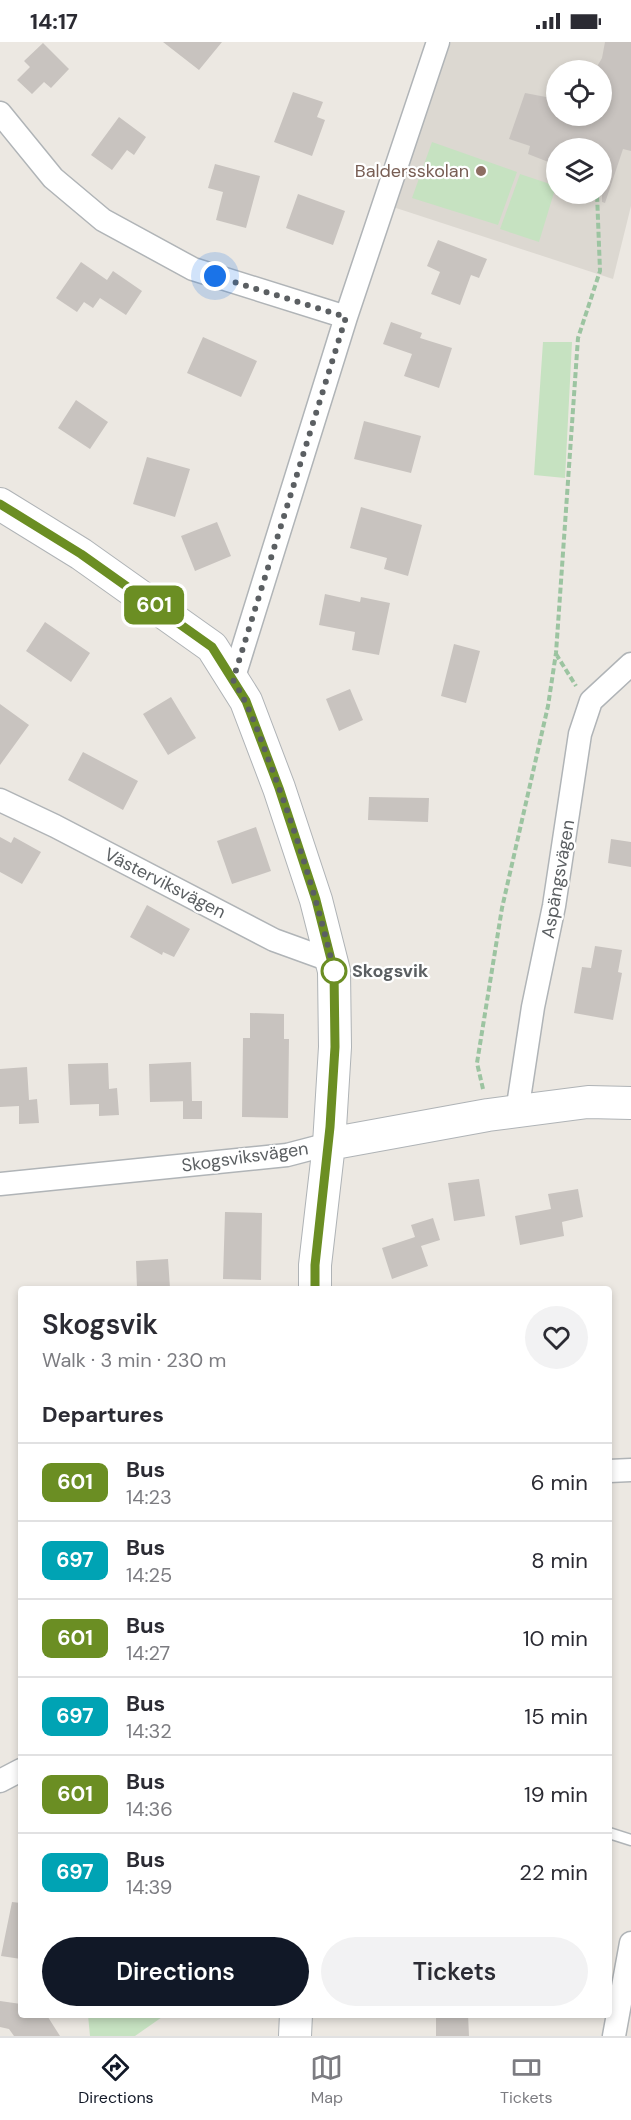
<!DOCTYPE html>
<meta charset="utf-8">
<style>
:root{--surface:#fff;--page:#f2f2f3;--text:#2b2b33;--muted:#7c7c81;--line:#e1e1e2;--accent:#111827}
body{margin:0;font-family:"DM Sans",sans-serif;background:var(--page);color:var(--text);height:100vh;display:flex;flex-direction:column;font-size:22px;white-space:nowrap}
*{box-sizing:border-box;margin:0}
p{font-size:20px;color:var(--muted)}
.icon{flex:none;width:33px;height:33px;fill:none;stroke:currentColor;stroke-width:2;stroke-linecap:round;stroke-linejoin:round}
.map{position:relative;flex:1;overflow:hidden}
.details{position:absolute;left:18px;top:1244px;width:594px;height:732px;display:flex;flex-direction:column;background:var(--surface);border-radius:6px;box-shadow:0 3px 9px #0003}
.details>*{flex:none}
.badge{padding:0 12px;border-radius:9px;font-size:21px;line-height:39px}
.buttons{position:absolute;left:546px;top:18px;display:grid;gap:12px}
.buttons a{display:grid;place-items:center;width:66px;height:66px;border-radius:50%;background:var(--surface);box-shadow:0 3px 9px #0003;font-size:30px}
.you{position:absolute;width:30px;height:30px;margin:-15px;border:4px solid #fff;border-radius:50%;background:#1a73e8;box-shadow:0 0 0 9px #1a73e833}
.map>.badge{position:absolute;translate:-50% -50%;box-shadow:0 0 0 3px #fff}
h2{padding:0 24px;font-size:22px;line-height:54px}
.round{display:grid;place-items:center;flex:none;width:63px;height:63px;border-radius:32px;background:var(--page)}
.overview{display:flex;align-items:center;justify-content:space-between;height:102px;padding:0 24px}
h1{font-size:28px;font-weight:600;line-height:45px}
.cta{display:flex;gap:12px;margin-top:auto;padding:12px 24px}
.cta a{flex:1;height:69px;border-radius:36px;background:var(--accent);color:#fff;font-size:24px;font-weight:600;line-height:69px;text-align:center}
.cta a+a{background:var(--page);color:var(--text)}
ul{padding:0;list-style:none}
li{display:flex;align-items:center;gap:18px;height:78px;padding:0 24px;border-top:2px solid var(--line)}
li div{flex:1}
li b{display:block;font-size:22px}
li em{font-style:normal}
li .badge{min-width:66px;font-weight:700;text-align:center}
.status{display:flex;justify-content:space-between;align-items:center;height:42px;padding:0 30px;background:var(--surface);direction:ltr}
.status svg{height:16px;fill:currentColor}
.dock{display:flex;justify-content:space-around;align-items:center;height:84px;border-top:2px solid var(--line);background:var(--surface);font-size:16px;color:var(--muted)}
.dock a{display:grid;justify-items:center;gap:3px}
.dock .current{color:var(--accent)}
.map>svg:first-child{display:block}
</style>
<div class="status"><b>14:17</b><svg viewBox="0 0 49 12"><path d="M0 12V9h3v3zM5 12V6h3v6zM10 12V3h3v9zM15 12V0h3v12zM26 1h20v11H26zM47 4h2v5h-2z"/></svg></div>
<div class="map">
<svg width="631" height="1994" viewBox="0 0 631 1994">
<rect width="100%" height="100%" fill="#ece8e2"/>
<path fill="#dcd8d1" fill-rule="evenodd" d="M 451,0 L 631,0 L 631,164 L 613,237 L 393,165 ZM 556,28 L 602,28 L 602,74 L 556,74 ZM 556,106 L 602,106 L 602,152 L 556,152 Z"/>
<path fill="#c6e2c1" d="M 432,100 L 517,130 L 498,183 L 412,156 Z
M 520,132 L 556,144 L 539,200 L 500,187 Z
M 543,300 L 572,300 L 565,436 L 534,433 Z
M 88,1973 L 88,1972 L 165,1973 L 135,1994 L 90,1994 Z"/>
<path fill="#c8c3bf" d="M 163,0 L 222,0 L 199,28 Z
M 605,0 L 631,0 L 631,109 L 623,107 L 605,161 L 602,160 L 602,106 L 556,106 L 556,123 L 528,112 L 530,104 L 509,97 L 525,51 L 546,55 L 556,53 L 556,74 L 602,74 L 602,28 L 595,28 L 602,16 Z
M 43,1 L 69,27 L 51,46 L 44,40 L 32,52 L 17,38 L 30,25 L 24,19 Z
M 293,50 L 323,60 L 317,75 L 325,78 L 312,114 L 274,100 Z
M 119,75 L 146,95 L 134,113 L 127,108 L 112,128 L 91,113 Z
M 215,122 L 260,134 L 246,186 L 216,178 L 223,150 L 208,146 Z
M 298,152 L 345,169 L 333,203 L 286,186 Z
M 438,198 L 487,217 L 479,236 L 471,233 L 460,263 L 431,252 L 440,230 L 427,224 Z
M 81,220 L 107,238 L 113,229 L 142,249 L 126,273 L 100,256 L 93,266 L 84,260 L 77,270 L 56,256 Z
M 391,280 L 422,291 L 420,296 L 452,306 L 439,346 L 404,334 L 412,312 L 383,302 Z
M 203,295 L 257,319 L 241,355 L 187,331 Z
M 76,358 L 108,380 L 90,407 L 58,386 Z
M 364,379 L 421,394 L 411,431 L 354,417 Z
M 147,415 L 190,427 L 175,475 L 133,462 Z
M 361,465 L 422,483 L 408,534 L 384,527 L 387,516 L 350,506 Z
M 217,480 L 231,514 L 195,529 L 181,494 Z
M 325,552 L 360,560 L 361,555 L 390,561 L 379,613 L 352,608 L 355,590 L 319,583 Z
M 45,580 L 90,611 L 71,640 L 26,609 Z
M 454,602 L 480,609 L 466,661 L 441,654 Z
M 350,647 L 363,678 L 339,689 L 326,657 Z
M 171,655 L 196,696 L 168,713 L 143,672 Z
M 0,662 L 29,683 L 0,723 Z
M 83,710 L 138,739 L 123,768 L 68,738 Z
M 369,755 L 429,756 L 428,780 L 368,778 Z
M 256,785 L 271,829 L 232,842 L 217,799 Z
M 0,795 L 11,801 L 14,795 L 41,810 L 22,842 L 0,830 Z
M 611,797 L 631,800 L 631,825 L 608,821 Z
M 147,863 L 190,887 L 174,915 L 163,910 L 162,913 L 130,895 Z
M 595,904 L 622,908 L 618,930 L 622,931 L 613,978 L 574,971 L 582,925 L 591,926 Z
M 250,971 L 284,972 L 284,997 L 289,997 L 288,1076 L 242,1075 L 243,996 L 250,996 Z
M 191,1020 L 192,1059 L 150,1060 L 149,1022 Z
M 108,1021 L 109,1047 L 117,1046 L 119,1073 L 99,1074 L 99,1062 L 70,1063 L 68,1022 Z
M 27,1025 L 29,1058 L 37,1057 L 39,1081 L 19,1082 L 19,1064 L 0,1065 L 0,1027 Z
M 183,1059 L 202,1059 L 202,1077 L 183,1077 Z
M 479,1137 L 485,1174 L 454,1179 L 448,1141 Z
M 578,1147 L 583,1175 L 562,1180 L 564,1194 L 520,1203 L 515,1174 L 551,1167 L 548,1152 Z
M 225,1170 L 262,1171 L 261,1238 L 223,1237 Z
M 433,1176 L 440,1198 L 421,1204 L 428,1224 L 392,1237 L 382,1206 L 415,1195 L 411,1183 Z
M 168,1217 L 170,1246 L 137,1246 L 136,1219 Z
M 12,1860 L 21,1861 L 21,1917 L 1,1914 Z
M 0,1959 L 21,1962 L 21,1972 L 46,1972 L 60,1994 L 14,1994 L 9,1987 L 0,1985 Z
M 436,1972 L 468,1972 L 469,1994 L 436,1994 Z"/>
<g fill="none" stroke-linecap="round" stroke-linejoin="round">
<g stroke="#b0b4b7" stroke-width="13">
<path id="lane" d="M 609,1791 L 631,1798"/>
</g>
<g stroke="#b0b4b7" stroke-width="25">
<path id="street" d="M 0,71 L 53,136 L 103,178 L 193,227 L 346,275
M 233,638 L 346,275 L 438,0
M 0,758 L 55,784 L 274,898 L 332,919
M 517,1070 L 533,965 L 554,864 L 580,692 L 591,659 L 631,622
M 0,1142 L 287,1113 L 329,1102
M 609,1429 L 631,1428
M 0,1739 L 21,1728
M 614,1994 L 631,1901"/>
</g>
<g stroke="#afb3b6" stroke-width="34">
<path id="secondary" d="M 0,462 L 81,512 L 212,605 L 246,659 L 279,746 L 316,858 L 334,929 L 335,1005 L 329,1102 L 315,1223 L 315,1246
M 329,1102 L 488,1073 L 588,1060 L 631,1061
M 295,1994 L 296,1972"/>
</g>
<path stroke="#9cc4a1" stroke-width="4" stroke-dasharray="6 3" stroke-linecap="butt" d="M 556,612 L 576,644
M 483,1047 L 477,1021 L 502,866 L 548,664 L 556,611 L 578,296 L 600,229 L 597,152"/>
<use href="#lane" stroke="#fff" stroke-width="10"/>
<use href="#street" stroke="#fff" stroke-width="22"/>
<use href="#secondary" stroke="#fff" stroke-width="32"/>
</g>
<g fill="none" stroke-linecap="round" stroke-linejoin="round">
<g stroke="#fff" stroke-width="14">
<path id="line" d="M 0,462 L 81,512 L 212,605 L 246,659 L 279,746 L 316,858 L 334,929 L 335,1005 L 330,1085 L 315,1223 L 315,1246"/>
</g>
<use href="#line" stroke="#6b8e23" stroke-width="9"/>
<path stroke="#5b5f62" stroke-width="6" stroke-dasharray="0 10.8" d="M 215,234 L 346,275 L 233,638 C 251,666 260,696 272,727 C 297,793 318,861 334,929"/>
</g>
<circle fill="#8d6e63" stroke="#fff" stroke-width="2" cx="481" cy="129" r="6"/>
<circle fill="#fff" stroke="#6b8e23" stroke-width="3" cx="334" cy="929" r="12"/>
<g text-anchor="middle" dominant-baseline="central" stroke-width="4.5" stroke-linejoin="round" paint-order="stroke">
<g font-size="18" fill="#785e54" stroke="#fff" text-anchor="end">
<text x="469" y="129">Baldersskolan</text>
</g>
<g font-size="18" fill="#5b5f62" stroke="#fff">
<text transform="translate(558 837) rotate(-80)">Aspängsvägen</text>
<text transform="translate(165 841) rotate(27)">Västerviksvägen</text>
<text transform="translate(245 1115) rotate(-8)">Skogsviksvägen</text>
</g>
<g font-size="18" font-weight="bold" fill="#5b5f62" stroke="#fff" text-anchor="start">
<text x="352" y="929">Skogsvik</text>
</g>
</g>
</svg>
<div class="buttons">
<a><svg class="icon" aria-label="locate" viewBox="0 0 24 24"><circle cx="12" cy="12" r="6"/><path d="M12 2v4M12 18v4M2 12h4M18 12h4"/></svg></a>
<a><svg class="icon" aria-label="layers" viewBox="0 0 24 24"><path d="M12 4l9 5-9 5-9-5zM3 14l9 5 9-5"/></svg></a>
</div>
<div class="you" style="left:215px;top:234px"></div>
<b class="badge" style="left:154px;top:563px;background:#6b8e23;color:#fff">601</b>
<section class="details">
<div class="overview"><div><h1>Skogsvik</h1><p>Walk · 3 min · 230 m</p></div><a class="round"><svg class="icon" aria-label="heart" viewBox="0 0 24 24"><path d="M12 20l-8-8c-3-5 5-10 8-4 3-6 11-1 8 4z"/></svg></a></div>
<h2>Departures</h2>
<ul>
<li><span class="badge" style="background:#6b8e23;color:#fff">601</span><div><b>Bus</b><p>14:23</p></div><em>6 min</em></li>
<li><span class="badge" style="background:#00a3b4;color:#fff">697</span><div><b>Bus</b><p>14:25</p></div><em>8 min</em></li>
<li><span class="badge" style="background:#6b8e23;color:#fff">601</span><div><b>Bus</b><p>14:27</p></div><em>10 min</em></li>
<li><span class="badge" style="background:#00a3b4;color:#fff">697</span><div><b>Bus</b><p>14:32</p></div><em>15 min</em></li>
<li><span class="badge" style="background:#6b8e23;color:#fff">601</span><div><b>Bus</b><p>14:36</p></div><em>19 min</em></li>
<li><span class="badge" style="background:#00a3b4;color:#fff">697</span><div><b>Bus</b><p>14:39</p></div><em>22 min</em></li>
</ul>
<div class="cta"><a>Directions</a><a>Tickets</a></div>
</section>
</div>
<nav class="dock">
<a class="current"><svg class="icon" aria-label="directions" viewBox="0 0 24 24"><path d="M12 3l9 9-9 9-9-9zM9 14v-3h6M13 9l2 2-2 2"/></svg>Directions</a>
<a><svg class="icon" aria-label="map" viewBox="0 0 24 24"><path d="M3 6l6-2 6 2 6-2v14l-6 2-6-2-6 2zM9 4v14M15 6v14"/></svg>Map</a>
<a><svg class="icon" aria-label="tickets" viewBox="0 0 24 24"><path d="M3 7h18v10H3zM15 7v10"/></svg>Tickets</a>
</nav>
